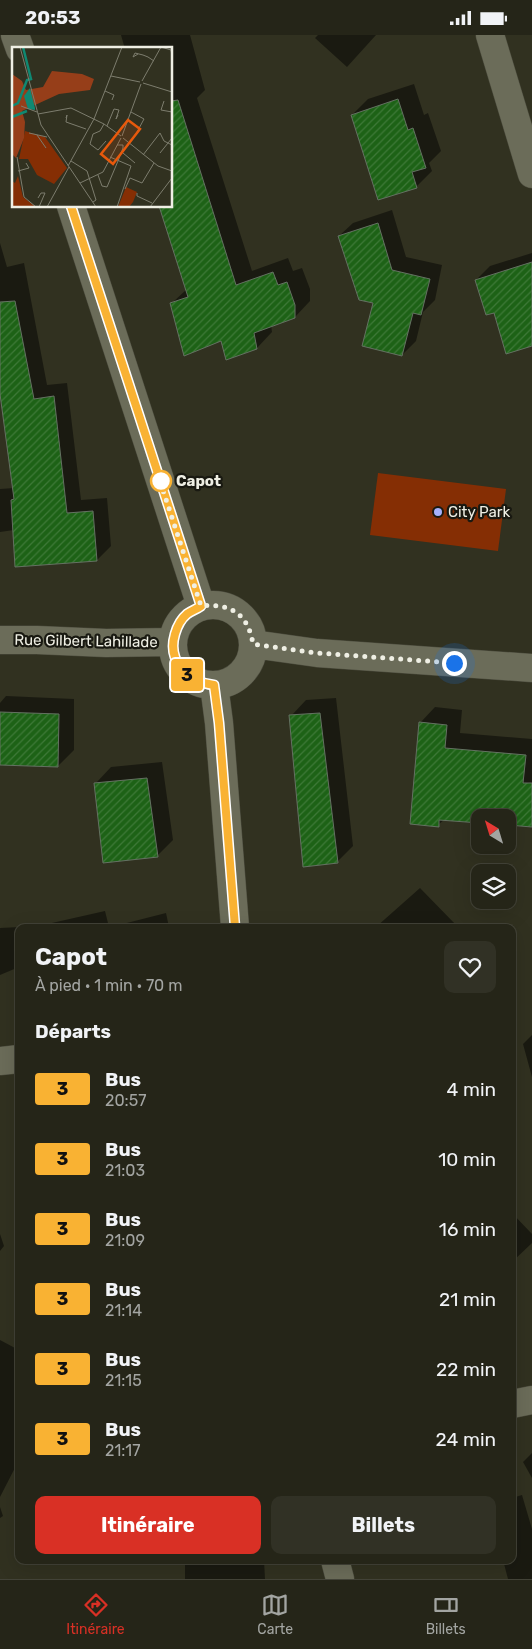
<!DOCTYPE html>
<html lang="fr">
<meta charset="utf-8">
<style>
:root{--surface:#252518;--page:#313125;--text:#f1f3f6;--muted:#a3a5a2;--line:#424237;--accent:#d93025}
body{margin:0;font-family:Rubik,sans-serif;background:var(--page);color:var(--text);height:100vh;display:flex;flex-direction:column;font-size:19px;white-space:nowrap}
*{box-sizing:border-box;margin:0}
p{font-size:16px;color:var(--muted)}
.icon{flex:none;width:28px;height:28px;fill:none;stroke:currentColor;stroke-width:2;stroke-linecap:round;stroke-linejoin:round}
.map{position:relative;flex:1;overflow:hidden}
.details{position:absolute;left:15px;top:889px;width:501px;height:640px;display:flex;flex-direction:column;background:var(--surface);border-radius:10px;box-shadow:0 5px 20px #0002,0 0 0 1px var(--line)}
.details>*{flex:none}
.badge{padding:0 10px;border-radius:4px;font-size:18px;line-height:32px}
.needle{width:32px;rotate:322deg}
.controls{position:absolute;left:471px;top:774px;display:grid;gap:10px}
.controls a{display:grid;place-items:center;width:45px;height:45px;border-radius:10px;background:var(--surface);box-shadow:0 5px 20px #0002,0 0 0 1px var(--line);font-size:25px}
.you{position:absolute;width:25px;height:25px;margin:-12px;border:4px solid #fff;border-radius:50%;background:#1a73e8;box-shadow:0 0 0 8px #1a73e833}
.map>.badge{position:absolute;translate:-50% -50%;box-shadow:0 0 0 2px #fff}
h2{padding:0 20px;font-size:19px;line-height:45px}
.round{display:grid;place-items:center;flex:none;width:52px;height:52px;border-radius:10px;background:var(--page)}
.headline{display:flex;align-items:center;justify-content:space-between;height:85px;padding:0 20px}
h1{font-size:24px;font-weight:700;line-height:38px}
.action{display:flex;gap:10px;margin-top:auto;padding:10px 20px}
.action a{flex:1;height:58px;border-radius:10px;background:var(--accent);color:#fff;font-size:20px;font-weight:700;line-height:58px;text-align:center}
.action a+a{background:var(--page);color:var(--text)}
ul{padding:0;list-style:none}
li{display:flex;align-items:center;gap:15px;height:70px;padding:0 20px}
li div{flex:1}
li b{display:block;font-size:19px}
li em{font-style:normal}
li .badge{min-width:55px;font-weight:700;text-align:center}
.status{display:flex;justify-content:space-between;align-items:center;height:35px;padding:0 25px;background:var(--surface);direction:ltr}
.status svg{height:14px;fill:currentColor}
.tab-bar{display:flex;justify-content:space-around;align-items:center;height:70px;border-top:1px solid var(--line);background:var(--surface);font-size:14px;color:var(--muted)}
.tab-bar a{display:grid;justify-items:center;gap:2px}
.tab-bar .on{color:var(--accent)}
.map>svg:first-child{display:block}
</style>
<div class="status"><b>20:53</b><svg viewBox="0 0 49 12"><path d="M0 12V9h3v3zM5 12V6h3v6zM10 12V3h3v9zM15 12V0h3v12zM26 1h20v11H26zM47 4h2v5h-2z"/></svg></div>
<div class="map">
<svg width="532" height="1544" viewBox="0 0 532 1544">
<defs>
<pattern id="building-hatch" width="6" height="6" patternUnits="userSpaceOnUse" patternTransform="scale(1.25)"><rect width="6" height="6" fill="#1d6216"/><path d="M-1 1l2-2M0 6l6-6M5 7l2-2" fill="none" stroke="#3e7938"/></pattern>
</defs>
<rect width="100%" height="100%" fill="#313120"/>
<path fill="#852e04" d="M 378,438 L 506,454 L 498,516 L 370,500 Z"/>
<path fill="#0007" d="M 121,0 L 190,0 L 205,55 L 197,63 L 252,236 L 288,223 L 293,236 L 302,233 L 310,254 L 310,266 L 295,282 L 271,290 L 272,297 L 257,313 L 221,305 L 172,268 L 187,254 L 171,171 L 171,14 L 125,14 Z
M 318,0 L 376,0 L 347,32 L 315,3 Z
M 414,49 L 424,80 L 428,78 L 441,116 L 429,128 L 432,136 L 416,152 L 352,80 L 368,64 Z
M 392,175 L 406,222 L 442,230 L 435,265 L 423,277 L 416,306 L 402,320 L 339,201 L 353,188 Z
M 0,208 L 7,232 L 24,228 L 47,350 L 67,348 L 81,465 L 107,463 L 111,511 L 97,525 L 14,495 L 0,497 L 0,454 L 14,453 L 0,349 Z
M 532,218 L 532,309 L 494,276 L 476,245 L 490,231 Z
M 6,661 L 74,664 L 74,715 L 58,731 L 0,728 L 0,668 Z
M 336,663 L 353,811 L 337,827 L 291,681 L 306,665 Z
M 435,672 L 462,675 L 460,698 L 532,704 L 532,791 L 508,789 L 508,782 L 480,782 L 480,787 L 445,784 L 438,790 L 420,688 Z
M 162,727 L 173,805 L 157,821 L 96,748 L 111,732 Z
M 420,853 L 458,892 L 376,892 Z
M 105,876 L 109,892 L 34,892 Z
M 166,878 L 169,892 L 111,892 Z
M 19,892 L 19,932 L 0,940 L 0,893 L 20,892 L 21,892 Z
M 532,1000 L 532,1042 L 523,1009 Z
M 512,1178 L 532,1199 L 532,1208 L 512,1227 Z
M 0,1199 L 4,1211 L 0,1216 Z
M 0,1305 L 15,1313 L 19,1311 L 19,1425 L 0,1462 Z
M 532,1418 L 532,1443 L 523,1427 Z
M 522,1460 L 532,1494 L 532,1544 L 508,1544 L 503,1525 L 512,1525 L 512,1463 Z
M 0,1472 L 3,1481 L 0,1483 Z
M 190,1525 L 264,1525 L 265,1544 L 185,1544 L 185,1530 Z"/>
<path fill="url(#building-hatch)" stroke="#647162" d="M 398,64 L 408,95 L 413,93 L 426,133 L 412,137 L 417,153 L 378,165 L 351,80 Z
M 178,65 L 236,250 L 273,237 L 278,250 L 287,247 L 295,270 L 295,283 L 254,298 L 257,314 L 226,325 L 221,306 L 184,321 L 170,268 L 188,262 L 159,171 L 171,171 L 171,66 Z
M 378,188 L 392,235 L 430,244 L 421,280 L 413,278 L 402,321 L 362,311 L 373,268 L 359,265 L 338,201 Z
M 532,227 L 532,311 L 506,319 L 494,278 L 486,280 L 475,245 Z
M 15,266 L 34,364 L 54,361 L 67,478 L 93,476 L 97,526 L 15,532 L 11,465 L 14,464 L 0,359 L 0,267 Z
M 0,677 L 59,679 L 58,732 L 0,730 Z
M 320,678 L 338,828 L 303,832 L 289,680 Z
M 419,687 L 447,690 L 445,713 L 526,720 L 523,748 L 532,748 L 532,792 L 508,790 L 508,782 L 480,782 L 480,788 L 439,785 L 439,792 L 410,789 Z
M 147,743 L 158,822 L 103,828 L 94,748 Z"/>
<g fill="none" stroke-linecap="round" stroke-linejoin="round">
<g stroke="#4c4c3e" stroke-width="29">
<path id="street" d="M 15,0 L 20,14
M 490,0 L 532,139
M 71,171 L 201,571
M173 610a40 40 0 1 1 80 0a40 40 0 1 1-80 0Z
M 0,605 L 37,605 L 106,608 L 172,607
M 253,609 L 317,618 L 532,633
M 214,650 L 219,688 L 235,892
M 0,1026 L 19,1024
M 512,1369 L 532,1365
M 335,1525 L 340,1544"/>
</g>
<use href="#street" stroke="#6b6c59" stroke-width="28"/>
</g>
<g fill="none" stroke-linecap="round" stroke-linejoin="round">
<g stroke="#fff" stroke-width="11">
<path id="line" d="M 71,171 L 201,571 C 197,574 191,576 187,579 C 181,584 177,592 175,599 C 167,626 187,647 214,650 L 219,688 L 235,892"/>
</g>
<use href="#line" stroke="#f9b233" stroke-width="8"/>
<path stroke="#efefe4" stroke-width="5" stroke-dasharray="0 9" d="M 161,446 L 159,443 L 201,571 C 231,568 248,579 253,609 L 317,618 L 454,628"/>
</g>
<circle fill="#fff" stroke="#f9b233" stroke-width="2.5" cx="161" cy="446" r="10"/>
<circle fill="#a5b1fc" stroke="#191911" stroke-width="2" cx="438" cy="477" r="5"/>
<g text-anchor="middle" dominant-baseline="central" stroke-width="4.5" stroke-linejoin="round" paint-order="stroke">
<g font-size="15" font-weight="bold" fill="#efefe4" stroke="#191911" text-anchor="start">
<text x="176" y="446">Capot</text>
</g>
<g font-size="15" fill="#efefe4" stroke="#191911" text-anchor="start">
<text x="448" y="477">City Park</text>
</g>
<g font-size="15" fill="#efefe4" stroke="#191911">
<text transform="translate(86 606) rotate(1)">Rue Gilbert Lahillade</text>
</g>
</g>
<g transform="translate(12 12)">
<rect width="160" height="160" fill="#313120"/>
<path d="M 13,84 L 33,90 L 55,121 L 42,137 L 25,128 L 16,112 L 7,112 ZM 6,129 L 11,150 L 24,160 L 0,160 L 0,134 L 3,136 ZM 114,140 L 125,145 L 121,155 L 117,160 L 106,160 Z" fill="#852e04"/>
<path d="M 40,24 L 70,27 L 82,32 L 78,43 L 47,47 L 10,64 L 13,75 L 12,91 L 4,111 L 0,107 L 0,27 L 10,34 L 14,43 L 31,40 Z" fill="#963e19"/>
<path d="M 18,41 L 23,61 L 23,63 L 16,62 L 12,49 Z" fill="#0f8872"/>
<path fill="none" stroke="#0f8872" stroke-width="2.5" d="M 0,59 L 6,56 L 15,33 L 19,32 L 11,0M 0,70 L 15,64"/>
<path fill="none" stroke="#7d7d6e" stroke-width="1" d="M 8,0 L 29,78 L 84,160M 149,0 L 159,3 L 160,9M 126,7 L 121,10 L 123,6 L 131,8 L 136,10 L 142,14M 99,29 L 128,35M 130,34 L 149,0M 131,36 L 160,45M 93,44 L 102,48 L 100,53M 152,54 L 149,63 L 160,65M 9,59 L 25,65M 119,65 L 132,72 L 125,85M 26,67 L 59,61 L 92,77 L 109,89M 54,71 L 55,68 L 54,75 L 74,82M 92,77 L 88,84 L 81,87 L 78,97 L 86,103 L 94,94M 95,79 L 102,62 L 107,63 L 104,72 L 106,68M 17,86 L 35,90M 25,88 L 34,101M 110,89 L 129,37M 111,91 L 146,119 L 160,124M 105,98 L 111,98 L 111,101 L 106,114M 111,106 L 123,116M 148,106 L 160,91M 131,108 L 148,86 L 152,94 L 160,98M 5,110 L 12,150 L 24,160M 98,110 L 119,119 L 105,160M 59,114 L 75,124 L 84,153 L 81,155M 56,119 L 82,72 L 110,0M 6,124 L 17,121 L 14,116M 86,128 L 90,139 L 95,140 L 106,114M 68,136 L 91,125 L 109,91M 113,142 L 118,131 L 130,136 L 142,116M 125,146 L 125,149 L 140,156M 26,151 L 29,146 L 33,146 L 27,160M 35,160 L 57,120M 138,160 L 160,131"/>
<path fill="#e8590c" fill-opacity="0.15" stroke="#e8590c" stroke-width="2.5" d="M 116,73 L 128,82 L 101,117 L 89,107 Z"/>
<rect width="160" height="160" fill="none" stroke="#efefe4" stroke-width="2.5"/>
</g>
</svg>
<div class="controls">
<a><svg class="needle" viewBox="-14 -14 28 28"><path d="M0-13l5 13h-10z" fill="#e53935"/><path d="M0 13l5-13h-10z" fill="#a3a5a2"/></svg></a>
<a><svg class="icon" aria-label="layers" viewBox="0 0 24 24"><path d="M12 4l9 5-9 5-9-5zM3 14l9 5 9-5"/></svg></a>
</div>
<div class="you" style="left:454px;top:628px"></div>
<b class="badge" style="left:187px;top:640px;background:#f9b233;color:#111">3</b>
<section class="details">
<div class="headline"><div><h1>Capot</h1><p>À pied · 1 min · 70 m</p></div><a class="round"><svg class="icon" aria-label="heart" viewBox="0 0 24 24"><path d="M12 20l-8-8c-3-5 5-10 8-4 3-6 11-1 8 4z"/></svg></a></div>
<h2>Départs</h2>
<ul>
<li><span class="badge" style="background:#f9b233;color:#111">3</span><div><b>Bus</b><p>20:57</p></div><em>4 min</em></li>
<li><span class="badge" style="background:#f9b233;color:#111">3</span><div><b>Bus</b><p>21:03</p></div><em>10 min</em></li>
<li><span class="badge" style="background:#f9b233;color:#111">3</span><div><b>Bus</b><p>21:09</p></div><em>16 min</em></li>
<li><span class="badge" style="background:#f9b233;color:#111">3</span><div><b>Bus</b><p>21:14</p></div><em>21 min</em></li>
<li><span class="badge" style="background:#f9b233;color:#111">3</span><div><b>Bus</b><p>21:15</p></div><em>22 min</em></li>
<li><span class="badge" style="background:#f9b233;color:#111">3</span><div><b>Bus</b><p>21:17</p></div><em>24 min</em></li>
</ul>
<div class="action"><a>Itinéraire</a><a>Billets</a></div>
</section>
</div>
<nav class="tab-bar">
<a class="on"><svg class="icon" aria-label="directions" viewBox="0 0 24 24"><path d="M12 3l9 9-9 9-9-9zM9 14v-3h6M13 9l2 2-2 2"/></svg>Itinéraire</a>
<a><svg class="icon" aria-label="map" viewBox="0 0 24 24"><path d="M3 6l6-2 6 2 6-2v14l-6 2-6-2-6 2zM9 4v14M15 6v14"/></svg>Carte</a>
<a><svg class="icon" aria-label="tickets" viewBox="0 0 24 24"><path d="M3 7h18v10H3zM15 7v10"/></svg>Billets</a>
</nav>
